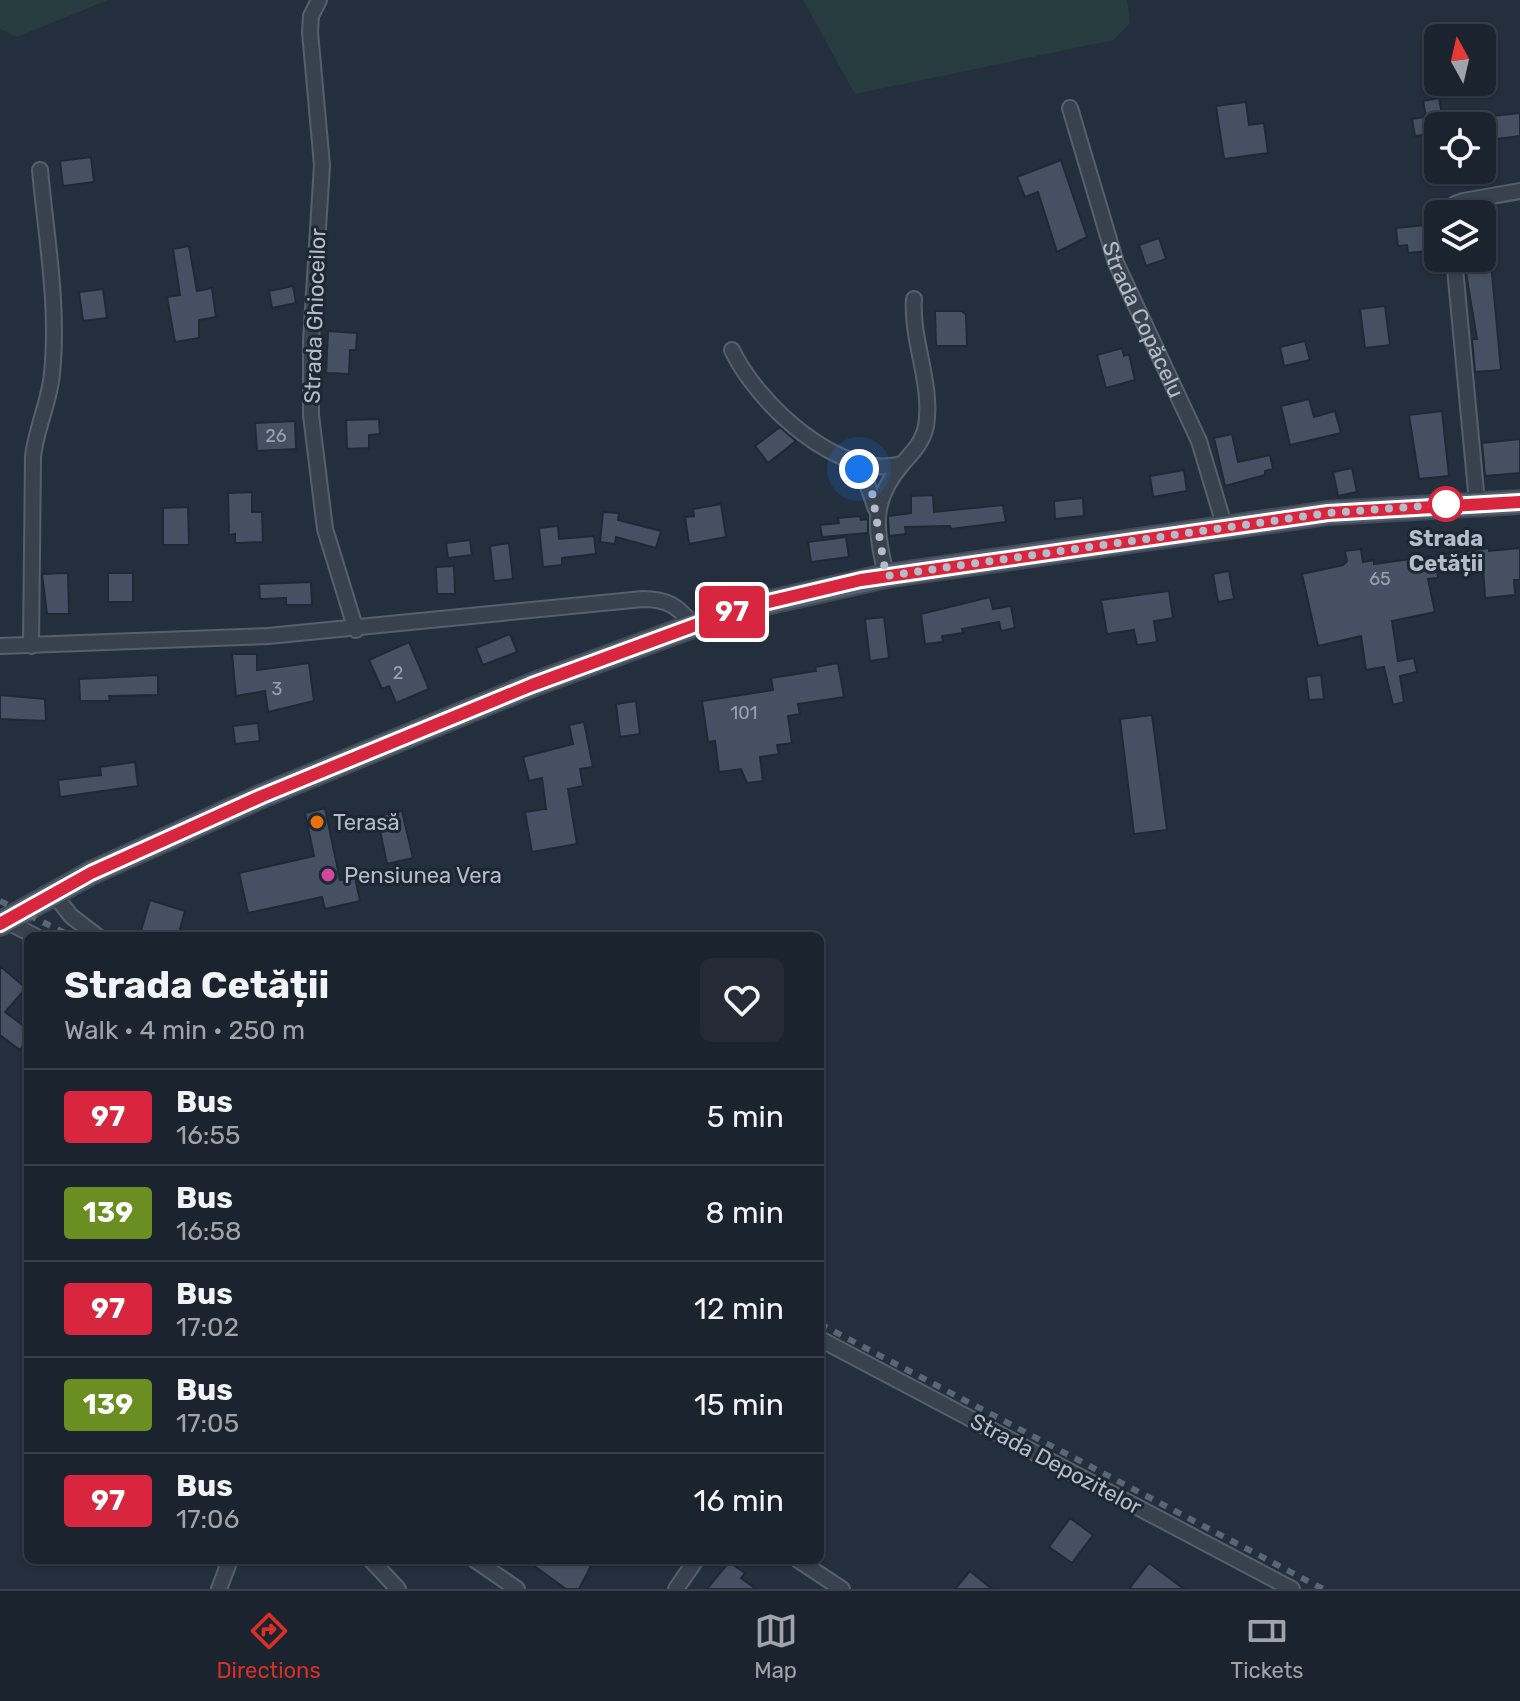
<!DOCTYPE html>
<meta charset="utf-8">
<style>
:root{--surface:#1b232e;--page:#242b36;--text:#f1f3f6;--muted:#a0a4aa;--line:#39404a;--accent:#d93025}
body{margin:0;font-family:Rubik,sans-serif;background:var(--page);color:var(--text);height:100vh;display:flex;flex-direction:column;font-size:30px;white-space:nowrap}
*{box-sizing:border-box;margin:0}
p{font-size:26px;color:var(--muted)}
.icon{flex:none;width:44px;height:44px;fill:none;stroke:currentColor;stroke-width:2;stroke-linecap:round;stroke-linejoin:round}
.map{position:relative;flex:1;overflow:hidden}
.drawer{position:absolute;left:24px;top:932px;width:800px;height:632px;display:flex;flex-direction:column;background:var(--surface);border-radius:12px;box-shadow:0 2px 6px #0004,0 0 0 2px var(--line)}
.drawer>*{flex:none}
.badge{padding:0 16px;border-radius:6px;font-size:28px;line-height:52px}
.needle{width:52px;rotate:352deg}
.buttons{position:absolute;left:1424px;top:24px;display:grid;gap:16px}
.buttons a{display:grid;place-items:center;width:72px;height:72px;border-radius:12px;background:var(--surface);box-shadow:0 2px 6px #0004,0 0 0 2px var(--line);font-size:40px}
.you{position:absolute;width:40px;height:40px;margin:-20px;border:6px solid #fff;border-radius:50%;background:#1a73e8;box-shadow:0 0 0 12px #1a73e833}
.map>.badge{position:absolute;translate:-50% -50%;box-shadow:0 0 0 4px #fff}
.round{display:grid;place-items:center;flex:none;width:84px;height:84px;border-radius:12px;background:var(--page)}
.headline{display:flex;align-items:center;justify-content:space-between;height:136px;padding:0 40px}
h1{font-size:38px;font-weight:700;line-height:60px}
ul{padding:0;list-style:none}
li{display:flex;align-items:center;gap:24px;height:96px;padding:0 40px;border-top:2px solid var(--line)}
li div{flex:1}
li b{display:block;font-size:30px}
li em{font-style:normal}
li .badge{min-width:88px;font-weight:700;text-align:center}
.tabs{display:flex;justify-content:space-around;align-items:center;height:112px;border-top:2px solid var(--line);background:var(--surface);font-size:22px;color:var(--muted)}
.tabs a{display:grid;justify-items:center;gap:4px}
.tabs .active{color:var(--accent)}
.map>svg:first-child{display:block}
</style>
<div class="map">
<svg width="1520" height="1589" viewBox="0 0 1520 1589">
<rect width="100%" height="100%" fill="#242f3e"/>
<path fill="#263c3f" d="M 0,0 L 108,0 L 17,37 L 0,29 Z
M 803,0 L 1127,0 L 1130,23 L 1113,40 L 855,94 Z"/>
<path fill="#455162" stroke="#1f2835" stroke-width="2" d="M 1439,98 L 1444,126 L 1436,126 L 1437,133 L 1415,136 L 1412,119 L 1426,117 L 1423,101 Z
M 1246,102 L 1249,125 L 1264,123 L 1268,153 L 1224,159 L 1216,106 Z
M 1520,113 L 1520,136 L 1482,141 L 1482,117 Z
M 91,157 L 94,182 L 63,186 L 60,161 Z
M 1061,160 L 1087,237 L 1057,252 L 1038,192 L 1025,197 L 1017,177 Z
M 1425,225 L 1428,251 L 1408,253 L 1407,245 L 1398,246 L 1396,228 Z
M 1159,238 L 1166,259 L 1146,266 L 1139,245 Z
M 189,246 L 197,291 L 212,288 L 216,317 L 199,320 L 199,338 L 175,342 L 167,297 L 180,295 L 173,249 Z
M 1491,263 L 1501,370 L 1475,372 L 1472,339 L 1477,339 L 1465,267 Z
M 293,286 L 296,303 L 272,308 L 269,291 Z
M 103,289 L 107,318 L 83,321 L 79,292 Z
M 1385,306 L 1390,345 L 1365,348 L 1360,309 Z
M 935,311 L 962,311 L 966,315 L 967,346 L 936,346 Z
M 328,331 L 357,333 L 356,350 L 350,350 L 349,374 L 326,373 Z
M 1305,341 L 1310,360 L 1284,366 L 1280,347 Z
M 1122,348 L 1124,356 L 1129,354 L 1135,380 L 1106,388 L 1097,355 Z
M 1309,399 L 1314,417 L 1335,411 L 1341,433 L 1290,445 L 1281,406 Z
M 1442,411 L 1449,476 L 1419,479 L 1409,415 Z
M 379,419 L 380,434 L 369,435 L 369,448 L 347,449 L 346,420 Z
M 295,421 L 296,449 L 257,451 L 255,423 Z
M 780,427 L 796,441 L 768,463 L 755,446 Z
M 1232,434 L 1238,462 L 1270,455 L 1273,469 L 1265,471 L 1265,475 L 1225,486 L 1214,438 Z
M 1520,439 L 1520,473 L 1485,476 L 1482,443 Z
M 1352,468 L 1357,492 L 1338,496 L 1333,472 Z
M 1184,470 L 1187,491 L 1153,497 L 1150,476 Z
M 252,492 L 252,512 L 262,512 L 263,542 L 235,543 L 235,534 L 229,535 L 228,493 Z
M 933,495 L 934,512 L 1003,505 L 1006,522 L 951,529 L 950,526 L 905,527 L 906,534 L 889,536 L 888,516 L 911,513 L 911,496 Z
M 1083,498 L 1084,516 L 1055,519 L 1054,501 Z
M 721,504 L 726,537 L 689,544 L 685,517 L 694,516 L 693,509 Z
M 188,507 L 189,545 L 163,545 L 163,508 Z
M 603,512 L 619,513 L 618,520 L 661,531 L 656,548 L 616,537 L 615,544 L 600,542 Z
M 860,516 L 861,520 L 868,519 L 868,533 L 822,537 L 820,525 L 839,523 L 838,518 Z
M 558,526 L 559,539 L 594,536 L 596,554 L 562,558 L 562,565 L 543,567 L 539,528 Z
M 846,537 L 849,557 L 811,562 L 808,542 Z
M 470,540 L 472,555 L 448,558 L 446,543 Z
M 509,543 L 513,579 L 494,581 L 490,546 Z
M 1489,548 L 1489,551 L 1520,548 L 1520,580 L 1514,580 L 1515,595 L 1485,598 L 1483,567 L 1437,570 L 1438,578 L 1428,579 L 1435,612 L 1392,621 L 1398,661 L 1414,658 L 1417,672 L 1400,676 L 1404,702 L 1393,705 L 1384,667 L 1366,670 L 1361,636 L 1318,646 L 1302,574 L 1343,565 L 1347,561 L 1345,551 L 1361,549 L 1363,562 L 1374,560 L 1374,564 Z
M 454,566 L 455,594 L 437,594 L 436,567 Z
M 1229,571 L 1234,599 L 1218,602 L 1213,574 Z
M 68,573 L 69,614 L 47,614 L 42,574 Z
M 108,573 L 133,573 L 133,602 L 108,602 Z
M 311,582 L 312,605 L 286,605 L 286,598 L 260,599 L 259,584 Z
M 1169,591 L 1173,618 L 1154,621 L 1157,642 L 1137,645 L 1134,630 L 1107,634 L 1101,600 Z
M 990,597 L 993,609 L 1011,606 L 1015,628 L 1001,631 L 999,622 L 962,629 L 963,633 L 942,636 L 943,642 L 925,644 L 921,614 Z
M 884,617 L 889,658 L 870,661 L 865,619 Z
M 510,634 L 517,652 L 483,665 L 476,648 Z
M 409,642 L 429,689 L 396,703 L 389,686 L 382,689 L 369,660 Z
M 232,654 L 257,654 L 257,670 L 309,663 L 314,701 L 268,712 L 265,691 L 236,696 Z
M 838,663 L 844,697 L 798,704 L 800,714 L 788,716 L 792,743 L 777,745 L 779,754 L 760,757 L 763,781 L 747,783 L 741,769 L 719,772 L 715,741 L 708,742 L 702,701 L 773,690 L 771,678 L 816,671 L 815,667 Z
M 158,675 L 158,695 L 109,696 L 110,701 L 80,701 L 79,679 Z
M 1321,675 L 1324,699 L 1309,700 L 1306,677 Z
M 0,695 L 45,699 L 46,721 L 0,719 Z
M 636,701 L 640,734 L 620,737 L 616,704 Z
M 1152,715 L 1167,830 L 1134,834 L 1120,719 Z
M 584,722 L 593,767 L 580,769 L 583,786 L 568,789 L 577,844 L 532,852 L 525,812 L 546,809 L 542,778 L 529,781 L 523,757 L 573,744 L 569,725 Z
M 258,723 L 260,741 L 235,744 L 233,726 Z
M 135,762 L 138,786 L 60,797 L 58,780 L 101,775 L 100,767 Z
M 325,808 L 340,880 L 355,877 L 360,901 L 325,909 L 322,897 L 248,913 L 239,873 L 314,856 L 305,813 Z
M 402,811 L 413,858 L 387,864 L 377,816 Z
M 150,900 L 185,911 L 178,936 L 155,936 L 141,931 Z
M 0,966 L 26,988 L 5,1012 L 28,1029 L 28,1039 L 20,1050 L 0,1035 Z
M 1070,1518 L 1093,1535 L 1072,1563 L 1049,1547 Z
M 526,1560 L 594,1560 L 579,1589 L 566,1589 Z
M 729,1562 L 745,1573 L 741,1578 L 756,1589 L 707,1589 Z
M 1149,1563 L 1184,1589 L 1129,1589 Z
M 970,1571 L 992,1589 L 955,1589 Z"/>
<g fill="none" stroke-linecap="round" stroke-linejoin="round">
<g stroke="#565f6c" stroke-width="18">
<g id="street">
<path d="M 319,0 L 311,16 L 310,32 L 322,165 L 311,341 L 311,415 L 325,529 L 356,630"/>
<path id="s1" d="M 1070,108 L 1116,263 L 1199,441 L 1225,528"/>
<path d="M 1450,214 L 1455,204 L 1463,201 L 1520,191"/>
<path d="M 1454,258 L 1477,502"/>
<path d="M 732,350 C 757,403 839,481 902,464"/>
<path d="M 854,464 L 865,478 L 876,509"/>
<path d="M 886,576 C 876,528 869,502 904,462 C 914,451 923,441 926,426 C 933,384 911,341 914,299"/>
<path d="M 0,646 L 268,636 L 643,599 C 667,599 678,606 692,624"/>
<path d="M 31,646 L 33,457 C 36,428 50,401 52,373 C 59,306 46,236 40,170"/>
<path d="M 53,893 L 71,916 L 97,936"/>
<path d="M 6,921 L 35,936"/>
<path d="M 820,1339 L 1292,1589"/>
<path d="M 371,1560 L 398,1589"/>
<path d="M 475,1560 L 517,1589"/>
<path d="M 798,1560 L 842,1589"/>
<path d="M 219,1589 L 230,1560"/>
<path d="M 676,1589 L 696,1560"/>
</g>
</g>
<g stroke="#414a57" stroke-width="26">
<path id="primary" d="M 0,924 L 91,873 L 262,796 L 532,685 L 739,609 L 886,576 L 1328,513 L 1520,502"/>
</g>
<use href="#street" stroke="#38414e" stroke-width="14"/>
<use href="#primary" stroke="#56606e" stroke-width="22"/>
<path stroke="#5a6575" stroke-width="6" stroke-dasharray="8 8" stroke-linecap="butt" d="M 0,901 L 71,936
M 820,1324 L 1323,1589"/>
</g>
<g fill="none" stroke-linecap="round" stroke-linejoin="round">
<g stroke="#fff" stroke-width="18">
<path id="line" d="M 0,924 L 91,873 L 262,796 L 532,685 L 739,609 L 861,580 L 1328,513 L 1520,502"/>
</g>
<use href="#line" stroke="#d7263d" stroke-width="12"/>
<path stroke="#b4bcc9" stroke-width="8" stroke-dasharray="0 14.4" d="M 859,469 L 872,492 L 886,576 L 1328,513 L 1452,504 L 1446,504"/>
</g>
<circle fill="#fff" stroke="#d7263d" stroke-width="4" cx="1446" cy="504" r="16"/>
<circle fill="#e8710a" stroke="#1d2633" stroke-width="3" cx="317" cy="822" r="8"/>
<circle fill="#d1479c" stroke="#1d2633" stroke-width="3" cx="328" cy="875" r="8"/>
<g text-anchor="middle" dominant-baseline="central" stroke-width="6" stroke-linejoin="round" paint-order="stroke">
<g font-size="18" fill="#98a1af">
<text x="276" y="436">26</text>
<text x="1380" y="579">65</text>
<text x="398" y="673">2</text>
<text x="277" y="689">3</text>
<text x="744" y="713">101</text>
</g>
<g font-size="22" fill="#b4bcc9" stroke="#1d2633">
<text transform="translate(315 316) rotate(-88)">Strada Ghioceilor</text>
<text stroke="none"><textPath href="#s1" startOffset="224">Strada Copăcelu</textPath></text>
<text transform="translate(1056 1464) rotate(28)">Strada Depozitelor</text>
</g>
<g font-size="22" font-weight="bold" fill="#b4bcc9" stroke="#1d2633">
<text x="1446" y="538">Strada<tspan x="1446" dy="25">Cetății</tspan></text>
</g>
<g font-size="22" fill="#b4bcc9" stroke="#1d2633" text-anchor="start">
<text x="333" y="822">Terasă</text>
<text x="344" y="875">Pensiunea Vera</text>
</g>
</g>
</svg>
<div class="buttons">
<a><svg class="needle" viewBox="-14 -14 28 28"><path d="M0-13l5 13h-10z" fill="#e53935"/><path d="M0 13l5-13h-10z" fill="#a0a4aa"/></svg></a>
<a><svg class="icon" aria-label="locate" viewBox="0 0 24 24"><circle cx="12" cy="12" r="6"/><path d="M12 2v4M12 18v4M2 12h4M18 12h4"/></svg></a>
<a><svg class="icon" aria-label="layers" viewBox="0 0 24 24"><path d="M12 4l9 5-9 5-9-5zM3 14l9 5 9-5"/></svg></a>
</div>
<div class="you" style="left:859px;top:469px"></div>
<b class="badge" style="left:732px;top:612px;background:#d7263d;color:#fff">97</b>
<section class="drawer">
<div class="headline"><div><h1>Strada Cetății</h1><p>Walk · 4 min · 250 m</p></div><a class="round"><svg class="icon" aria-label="heart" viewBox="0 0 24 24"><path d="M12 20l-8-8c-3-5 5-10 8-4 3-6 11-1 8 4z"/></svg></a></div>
<ul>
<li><span class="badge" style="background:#d7263d;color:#fff">97</span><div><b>Bus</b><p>16:55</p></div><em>5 min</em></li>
<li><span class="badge" style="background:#6b8e23;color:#fff">139</span><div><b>Bus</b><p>16:58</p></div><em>8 min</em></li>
<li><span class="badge" style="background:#d7263d;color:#fff">97</span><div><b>Bus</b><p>17:02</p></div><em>12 min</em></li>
<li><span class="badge" style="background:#6b8e23;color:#fff">139</span><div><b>Bus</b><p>17:05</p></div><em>15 min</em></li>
<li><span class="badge" style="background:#d7263d;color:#fff">97</span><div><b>Bus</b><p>17:06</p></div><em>16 min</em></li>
</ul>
</section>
</div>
<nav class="tabs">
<a class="active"><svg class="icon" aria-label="directions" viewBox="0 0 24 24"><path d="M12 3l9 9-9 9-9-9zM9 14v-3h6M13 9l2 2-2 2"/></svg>Directions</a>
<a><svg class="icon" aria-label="map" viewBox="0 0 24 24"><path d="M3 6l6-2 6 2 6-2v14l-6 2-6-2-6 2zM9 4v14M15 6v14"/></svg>Map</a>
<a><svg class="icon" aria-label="tickets" viewBox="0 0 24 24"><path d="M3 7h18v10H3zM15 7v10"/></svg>Tickets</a>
</nav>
